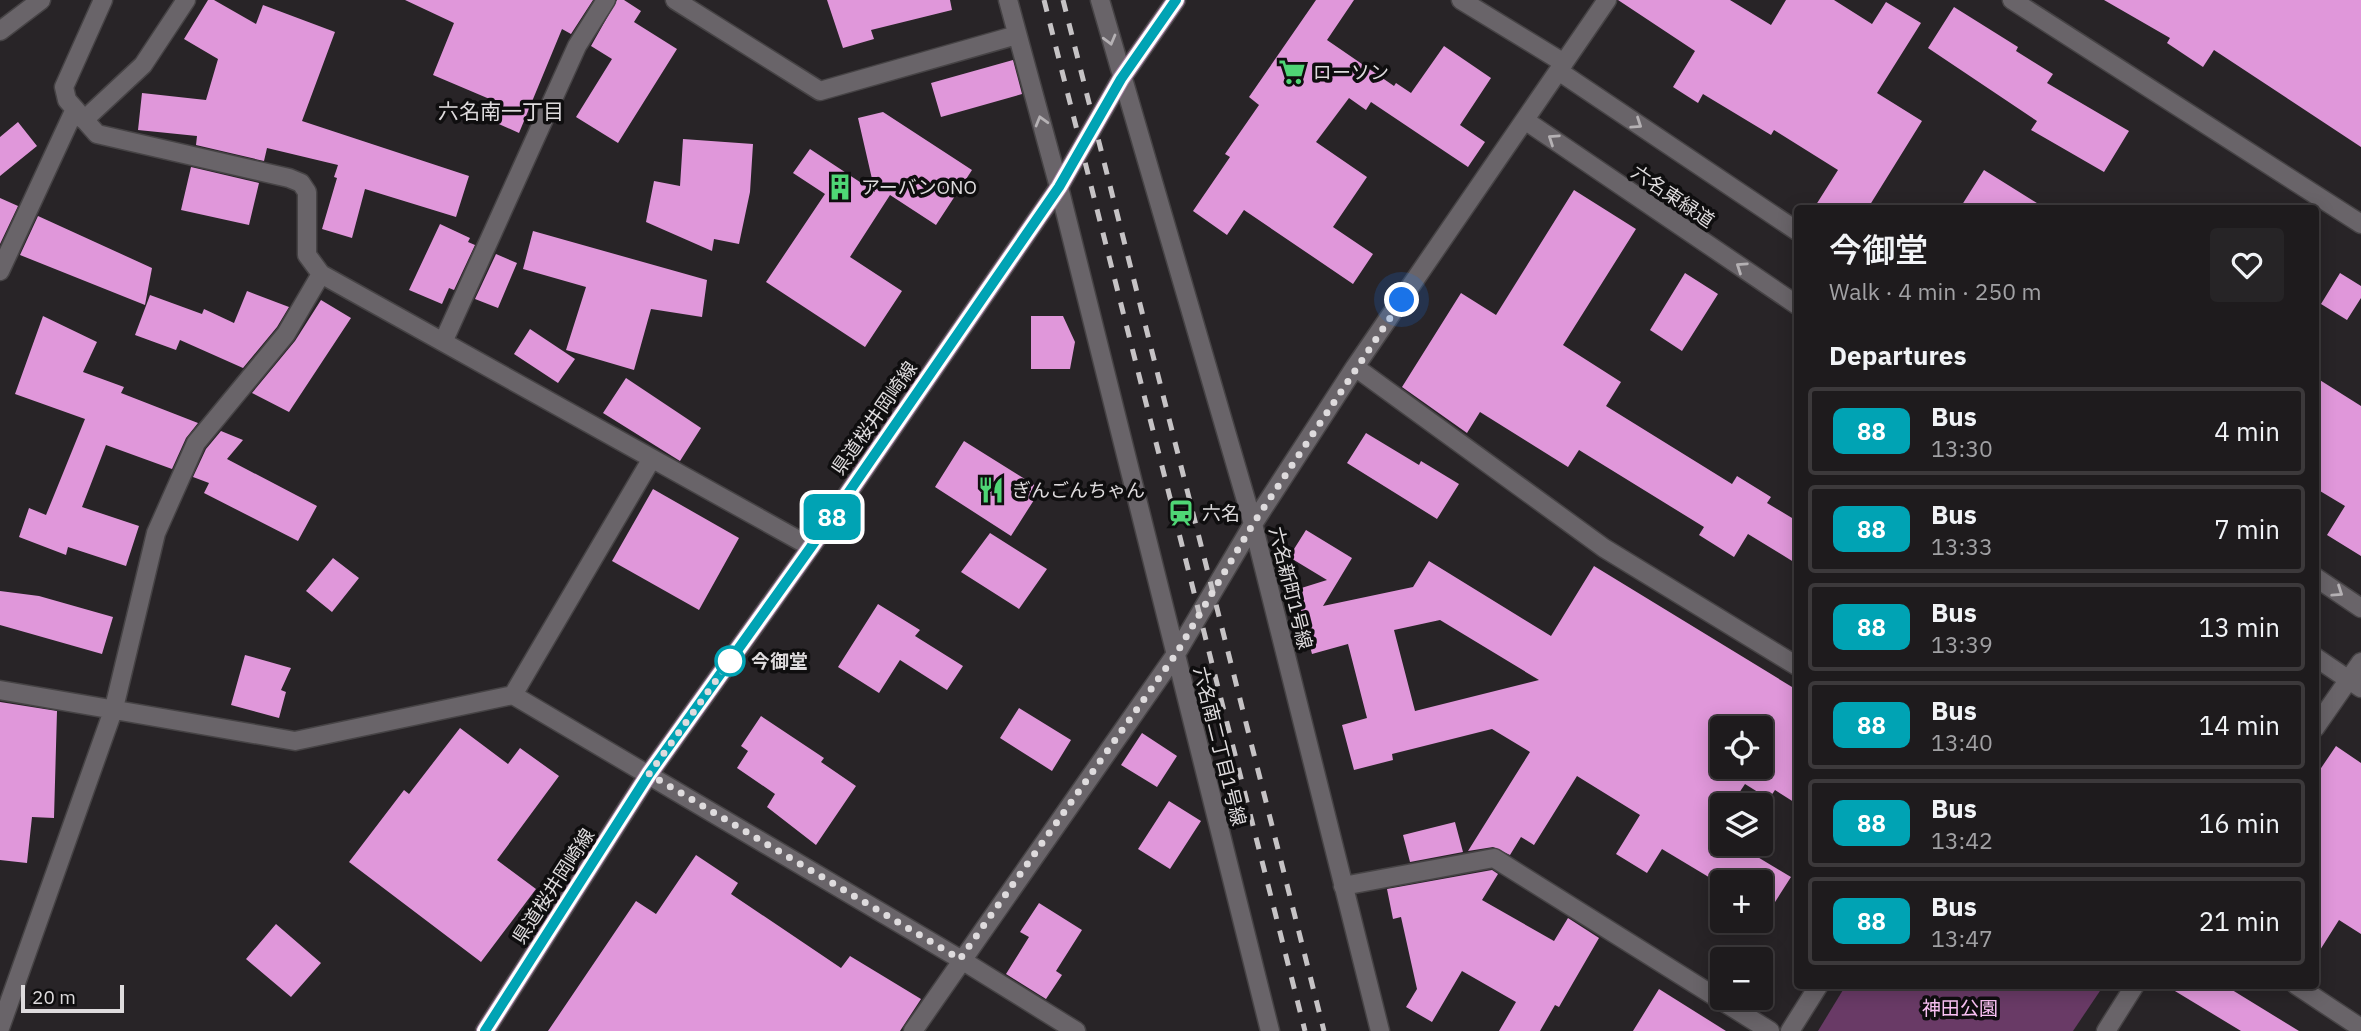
<!DOCTYPE html>
<meta charset="utf-8">
<style>
:root{--surface:#1e1b1d;--page:#262426;--text:#f1f3f6;--muted:#a1a1a4;--line:#3c393b}
body{margin:0;font-family:"IBM Plex Sans","Noto Sans JP",sans-serif;background:var(--page);color:var(--text);height:100vh;display:flex;flex-direction:column;font-size:26px;white-space:nowrap}
*{box-sizing:border-box;margin:0}
p{font-size:23px;color:var(--muted)}
.icon{flex:none;width:38px;height:38px;fill:none;stroke:currentColor;stroke-width:2;stroke-linecap:round;stroke-linejoin:round}
.map{position:relative;flex:1;overflow:hidden}
.drawer{position:absolute;left:1794px;top:205px;width:525px;height:784px;display:flex;flex-direction:column;background:var(--surface);border-radius:7px;box-shadow:0 4px 18px #0003,0 0 0 2px var(--line)}
.drawer>*{flex:none}
.badge{padding:0 14px;border-radius:10px;font-size:24px;line-height:46px}
.fabs{position:absolute;left:1710px;top:716px;display:grid;gap:14px}
.fabs a{display:grid;place-items:center;width:63px;height:63px;border-radius:7px;background:var(--surface);box-shadow:0 4px 18px #0003,0 0 0 2px var(--line);font-size:35px}
.scale{position:absolute;left:21px;bottom:18px;width:103px;box-sizing:border-box;padding-left:7px;border:4px solid #dedbdd;border-top:0;font-size:19px;line-height:24px;white-space:nowrap;color:#dedbdd;-webkit-text-stroke:5px #0f0e0f;paint-order:stroke}
.you{position:absolute;width:35px;height:35px;margin:-18px;border:5px solid #fff;border-radius:50%;background:#1a73e8;box-shadow:0 0 0 10px #1a73e833}
.map>.badge{position:absolute;translate:-50% -50%;box-shadow:0 0 0 4px #fff}
h2{padding:0 35px;font-size:26px;line-height:63px}
.round{display:grid;place-items:center;flex:none;width:74px;height:74px;border-radius:7px;background:var(--page)}
.overview{display:flex;align-items:center;justify-content:space-between;height:119px;padding:0 35px}
h1{font-size:33px;font-weight:600;line-height:52px}
ul{padding:0;list-style:none}
li{display:flex;align-items:center;gap:21px;height:88px;margin:0 14px 10px;padding:0 21px;border:4px solid var(--line);border-radius:7px}
li div{flex:1}
li b{display:block;font-size:26px}
li em{font-style:normal}
li .badge{min-width:77px;font-weight:700;text-align:center}
.map>svg:first-child{display:block}
</style>
<div class="map">
<svg width="2361" height="1031" viewBox="0 0 2361 1031">
<rect width="100%" height="100%" fill="#282427"/>
<path fill="#693a66" d="M 1846,985 L 2104,985 L 2073,1031 L 1818,1031 Z"/>
<path fill="#e097da" fill-rule="evenodd" d="M 208,0 L 214,0 L 256,24 L 263,5 L 335,32 L 302,121 L 469,176 L 456,217 L 365,189 L 352,238 L 322,229 L 337,178 L 334,177 L 338,165 L 267,148 L 264,161 L 196,145 L 197,136 L 138,130 L 142,93 L 206,100 L 218,59 L 184,39 Z
M 405,0 L 593,0 L 571,34 L 562,29 L 519,133 L 492,121 L 499,103 L 433,75 L 454,23 Z
M 617,0 L 624,0 L 641,11 L 634,22 L 677,49 L 618,143 L 576,117 L 612,59 L 591,46 Z
M 827,0 L 950,0 L 952,10 L 871,30 L 874,39 L 843,48 Z
M 1316,0 L 1354,0 L 1327,40 L 1394,86 L 1396,83 L 1411,93 L 1444,46 L 1491,78 L 1460,125 L 1485,142 L 1468,167 L 1371,102 L 1366,110 L 1349,98 L 1316,142 L 1367,177 L 1333,227 L 1373,254 L 1353,284 L 1244,210 L 1227,235 L 1193,211 L 1230,157 L 1225,154 L 1259,105 L 1249,97 Z
M 1618,0 L 1730,0 L 1771,25 L 1786,0 L 1834,0 L 1872,24 L 1886,2 L 1921,23 L 1877,93 L 1922,121 L 1868,208 L 1814,208 L 1838,170 L 1774,130 L 1771,135 L 1703,94 L 1698,103 L 1673,87 L 1695,51 Z
M 2104,0 L 2361,0 L 2361,147 L 2214,50 L 2203,67 L 2167,43 L 2170,38 Z
M 1954,7 L 2018,47 L 2016,51 L 2053,74 L 2047,83 L 2129,131 L 2104,172 L 2031,130 L 2037,121 L 1928,48 Z
M 1013,60 L 1022,94 L 941,117 L 931,83 Z
M 883,112 L 972,170 L 936,225 L 890,195 L 850,257 L 902,291 L 865,347 L 766,282 L 825,194 L 793,173 L 810,149 L 875,192 L 858,118 Z
M 18,122 L 37,146 L 0,176 L 0,137 Z
M 683,139 L 753,144 L 750,192 L 739,244 L 714,239 L 712,251 L 646,222 L 654,181 L 680,186 Z
M 191,167 L 259,183 L 249,225 L 181,210 Z
M 1984,170 L 2045,208 L 1960,208 Z
M 1574,190 L 1636,229 L 1563,345 L 1621,382 L 1606,406 L 1732,484 L 1737,476 L 1771,497 L 1767,503 L 1797,521 L 1797,564 L 1748,534 L 1734,557 L 1699,535 L 1704,527 L 1579,450 L 1568,467 L 1480,412 L 1467,433 L 1402,387 L 1461,293 L 1496,315 Z
M 0,198 L 18,206 L 0,244 Z
M 38,216 L 152,268 L 145,305 L 20,255 Z
M 440,224 L 470,238 L 468,242 L 475,245 L 454,290 L 449,288 L 442,304 L 409,290 Z
M 533,231 L 707,280 L 702,317 L 651,309 L 634,370 L 566,350 L 586,287 L 523,269 Z
M 496,254 L 517,263 L 498,308 L 475,299 Z
M 1685,273 L 1718,294 L 1682,351 L 1650,330 Z
M 2340,273 L 2361,286 L 2361,298 L 2347,320 L 2321,304 Z
M 247,291 L 289,307 L 277,327 L 243,368 L 180,340 L 176,350 L 135,335 L 150,295 L 202,314 L 204,309 L 234,323 Z
M 321,300 L 351,318 L 289,412 L 252,393 L 295,341 Z
M 43,316 L 97,342 L 83,372 L 124,387 L 121,393 L 198,423 L 186,438 L 172,469 L 106,445 L 82,507 L 139,526 L 126,566 L 68,547 L 66,555 L 19,537 L 29,508 L 46,515 L 85,419 L 15,394 Z
M 1031,316 L 1063,316 L 1075,342 L 1070,369 L 1031,369 Z
M 530,329 L 575,359 L 558,383 L 514,354 Z
M 2315,377 L 2361,406 L 2361,556 L 2327,535 L 2345,506 L 2315,488 Z
M 626,378 L 701,428 L 680,461 L 603,413 Z
M 221,431 L 243,440 L 227,459 L 317,506 L 298,541 L 204,493 L 209,483 L 193,477 L 206,449 Z
M 1366,433 L 1419,465 L 1421,461 L 1459,484 L 1437,519 L 1347,463 Z
M 964,441 L 1041,489 L 1011,536 L 935,487 Z
M 653,489 L 739,538 L 699,610 L 612,561 Z
M 1306,530 L 1352,558 L 1323,606 L 1413,587 L 1429,561 L 1551,636 L 1594,566 L 1797,690 L 1797,804 L 1775,790 L 1769,799 L 1745,784 L 1731,805 L 1722,805 L 1722,818 L 1714,830 L 1722,835 L 1722,844 L 1736,844 L 1791,877 L 1768,913 L 1760,909 L 1760,882 L 1722,882 L 1722,885 L 1662,849 L 1647,873 L 1616,854 L 1640,815 L 1577,776 L 1534,845 L 1521,837 L 1510,855 L 1493,847 L 1468,851 L 1530,752 L 1492,729 L 1392,754 L 1393,760 L 1354,770 L 1342,725 L 1367,718 L 1348,644 L 1312,654 L 1295,590 L 1327,580 L 1289,557 ZM 1440,620 L 1539,680 L 1415,711 L 1394,630 ZM 1722,728 L 1760,728 L 1760,766 L 1722,766 Z
M 990,533 L 1047,569 L 1019,609 L 961,572 Z
M 333,558 L 359,578 L 332,612 L 306,591 Z
M 0,591 L 39,596 L 113,617 L 102,654 L 0,625 Z
M 878,604 L 920,630 L 915,636 L 963,666 L 947,690 L 900,660 L 879,693 L 838,667 Z
M 245,655 L 291,668 L 281,690 L 286,692 L 279,718 L 231,705 Z
M 0,702 L 57,711 L 54,818 L 32,817 L 27,863 L 0,860 Z
M 1019,708 L 1071,740 L 1052,771 L 1000,738 Z
M 761,716 L 824,758 L 821,762 L 856,786 L 816,845 L 767,807 L 775,794 L 737,768 L 748,751 L 741,746 Z
M 460,728 L 508,764 L 520,748 L 559,776 L 497,860 L 536,889 L 481,962 L 349,862 L 404,790 L 409,794 Z
M 1142,733 L 1177,756 L 1157,787 L 1121,765 Z
M 2336,746 L 2361,763 L 2361,934 L 2339,920 L 2315,958 L 2315,777 Z
M 1169,801 L 1201,821 L 1170,869 L 1138,849 Z
M 1455,822 L 1463,852 L 1410,862 L 1403,835 Z
M 696,855 L 738,883 L 731,894 L 841,968 L 850,956 L 921,999 L 900,1031 L 548,1031 L 636,901 L 656,914 Z
M 1492,870 L 1498,874 L 1482,900 L 1554,941 L 1568,918 L 1599,938 L 1559,1007 L 1555,1005 L 1540,1031 L 1499,1031 L 1516,1002 L 1462,971 L 1432,1022 L 1406,1007 L 1417,989 L 1401,917 L 1393,919 L 1387,889 Z
M 1039,903 L 1082,930 L 1056,971 L 1062,975 L 1046,999 L 1006,974 L 1029,937 L 1020,932 Z
M 276,924 L 321,963 L 291,997 L 246,959 Z
M 2165,985 L 2224,985 L 2299,1031 L 2241,1031 Z
M 1659,989 L 1726,1031 L 1633,1031 Z"/>
<g fill="none" stroke-linecap="round" stroke-linejoin="round">
<g stroke="#464345" stroke-width="21">
<path id="minor" d="M 103,0 L 64,87 L 67,100 L 97,134 L 289,178 L 301,183 L 307,192 L 307,255 L 321,274 L 811,547
M 675,0 L 820,91 L 1017,35
M 1008,0 L 1059,187 L 1270,1031
M 1100,0 L 1253,524 L 1380,1031
M 1461,0 L 1564,63
M 2012,0 L 2361,224
M 0,31 L 41,0
M 1560,72 L 1797,231
M 84,120 L 143,65 L 186,0
M 1526,121 L 1797,305
M 0,271 L 75,109
M 444,340 L 577,46 L 606,0
M 1355,367 L 1604,548 L 1797,666
M 2315,577 L 2361,608
M 2315,657 L 2361,688
M 0,690 L 295,741 L 513,695 L 960,959 L 1076,1031
M 513,695 L 651,460
M 2315,728 L 2361,662
M 1343,886 L 1494,858 L 1770,1031
M 2296,985 L 2361,1028
M 0,1028 L 114,708 L 156,533 L 196,443 L 286,334 L 321,274
M 913,1031 L 1176,654 L 1253,524 L 1355,367 L 1607,0
M 1790,1031 L 1819,985
M 2106,1031 L 2135,985"/>
</g>
<g stroke="#464345" stroke-width="21">
<path id="major" d="M 485,1031 L 649,774 L 811,547 L 1059,187 L 1121,79 L 1176,0"/>
</g>
<use href="#minor" stroke="#696469" stroke-width="18"/>
<use href="#major" stroke="#a480a1" stroke-width="18"/>
<path stroke="#c6c3c5" stroke-width="5" stroke-dasharray="12 12" stroke-linecap="butt" d="M 1044,0 L 1305,1031
M 1063,0 L 1324,1031"/>
</g>
<defs><path id="oneway-chevron" d="M-2-3.5L2.5 0L-2 3.5" fill="none" stroke-width="1.6" stroke-linecap="round" stroke-linejoin="round" transform="scale(1.75)"/></defs>
<g stroke="#b5b1b4">
<use href="#oneway-chevron" transform="translate(1110 40) rotate(75)"/>
<use href="#oneway-chevron" transform="translate(1041 121) rotate(-106)"/>
<use href="#oneway-chevron" transform="translate(1637 124) rotate(34)"/>
<use href="#oneway-chevron" transform="translate(1553 139) rotate(-146)"/>
<use href="#oneway-chevron" transform="translate(1741 267) rotate(-146)"/>
<use href="#oneway-chevron" transform="translate(2338 592) rotate(34)"/>
</g>
<g fill="none" stroke-linecap="round" stroke-linejoin="round">
<g stroke="#fff" stroke-width="16">
<path id="line" d="M 485,1031 L 649,774 L 811,547 L 1059,187 L 1121,79 L 1176,0"/>
</g>
<use href="#line" stroke="#00a3b4" stroke-width="10"/>
<path stroke="#dedbdd" stroke-width="7" stroke-dasharray="0 12.6" d="M 730,661 L 649,774 L 960,959 L 1176,654 L 1253,524 L 1402,300"/>
</g>
<defs>
<g id="supermarket-bare" transform="scale(2.1)"><path d="M-6-5.5h2.5l.6 2H6L4.5 2H-2.5L-4.4-4H-6ZM-1.5 3.2a1.3 1.3 0 1 0 .1 0ZM3 3.2a1.3 1.3 0 1 0 .1 0Z" fill="#4fd675" stroke="#0f0e0f" stroke-width="2.5" paint-order="stroke"/></g>
<g id="building-bare" transform="scale(2.1)"><path d="M-4-6H4V6H1V3H-1V6H-4ZM-2.5-4.3h1.7v1.8h-1.7ZM.8-4.3h1.7v1.8H.8ZM-2.5-1h1.7V.8h-1.7ZM.8-1h1.7V.8H.8Z" fill="#4fd675" stroke="#0f0e0f" stroke-width="2.5" paint-order="stroke"/></g>
<g id="restaurant-bare" transform="scale(2.1)"><path d="M-5-6h1v4h1v-4h1v4h1v-4h1v5L-1.5 .5V6h-2V.5L-5-1ZM5-6V6H3V1.5H1.5Q1.5-4 5-6Z" fill="#4fd675" stroke="#0f0e0f" stroke-width="2.5" paint-order="stroke"/></g>
<g id="station-bare" transform="scale(2.1)"><path d="M-3-6H3Q5-6 5-4V2Q5 4 3 4L4.5 6H3L1.5 4h-3L-3 6H-4.5L-3 4Q-5 4-5 2V-4Q-5-6-3-6ZM-3.5-4v3h7v-3ZM-3.5 1v1.5H-2V1ZM2 1v1.5H3.5V1Z" fill="#4fd675" stroke="#0f0e0f" stroke-width="2.5" paint-order="stroke"/></g>
</defs>
<g fill-rule="evenodd">
<use href="#supermarket-bare" x="1292" y="72"/>
<use href="#building-bare" x="840" y="187"/>
<use href="#restaurant-bare" x="991" y="490"/>
<use href="#station-bare" x="1181" y="513"/>
</g>
<circle fill="#fff" stroke="#00a3b4" stroke-width="3.5" cx="730" cy="661" r="14"/>
<g text-anchor="middle" dominant-baseline="central" stroke-width="7" stroke-linejoin="round" paint-order="stroke">
<g font-size="19" fill="#dedbdd" stroke="#0f0e0f" text-anchor="start">
<text x="1313" y="72">ローソン</text>
<text x="861" y="187">アーバンONO</text>
<text x="1012" y="490">ぎんごんちゃん</text>
<text x="1202" y="513">六名</text>
</g>
<g font-size="19" fill="#dedbdd" stroke="#0f0e0f">
<text transform="translate(1673 196) rotate(34)">六名東緑道</text>
<text transform="translate(874 418) rotate(-55)">県道桜井岡崎線</text>
<text transform="translate(1291 588) rotate(76)">六名新町1号線</text>
<text transform="translate(1220 746) rotate(76)">六名南二丁目1号線</text>
<text transform="translate(553 886) rotate(-57)">県道桜井岡崎線</text>
</g>
<g font-size="19" font-weight="bold" fill="#dedbdd" stroke="#0f0e0f" text-anchor="start">
<text x="751" y="661">今御堂</text>
</g>
<g font-size="19" fill="#fbc2f5" stroke="#0f0e0f">
<text x="1960" y="1008">神田公園</text>
</g>
<g font-size="21" fill="#dedbdd" stroke="#0f0e0f">
<text x="501" y="111">六名南一丁目</text>
</g>
</g>
</svg>
<div class="fabs">
<a><svg class="icon" aria-label="locate" viewBox="0 0 24 24"><circle cx="12" cy="12" r="6"/><path d="M12 2v4M12 18v4M2 12h4M18 12h4"/></svg></a>
<a><svg class="icon" aria-label="layers" viewBox="0 0 24 24"><path d="M12 4l9 5-9 5-9-5zM3 14l9 5 9-5"/></svg></a>
<a>+</a>
<a>−</a>
</div>
<div class="scale">20 m</div>
<div class="you" style="left:1402px;top:300px"></div>
<b class="badge" style="left:832px;top:517px;background:#00a3b4;color:#fff">88</b>
<section class="drawer">
<div class="overview"><div><h1>今御堂</h1><p>Walk · 4 min · 250 m</p></div><a class="round"><svg class="icon" aria-label="heart" viewBox="0 0 24 24"><path d="M12 20l-8-8c-3-5 5-10 8-4 3-6 11-1 8 4z"/></svg></a></div>
<h2>Departures</h2>
<ul>
<li><span class="badge" style="background:#00a3b4;color:#fff">88</span><div><b>Bus</b><p>13:30</p></div><em>4 min</em></li>
<li><span class="badge" style="background:#00a3b4;color:#fff">88</span><div><b>Bus</b><p>13:33</p></div><em>7 min</em></li>
<li><span class="badge" style="background:#00a3b4;color:#fff">88</span><div><b>Bus</b><p>13:39</p></div><em>13 min</em></li>
<li><span class="badge" style="background:#00a3b4;color:#fff">88</span><div><b>Bus</b><p>13:40</p></div><em>14 min</em></li>
<li><span class="badge" style="background:#00a3b4;color:#fff">88</span><div><b>Bus</b><p>13:42</p></div><em>16 min</em></li>
<li><span class="badge" style="background:#00a3b4;color:#fff">88</span><div><b>Bus</b><p>13:47</p></div><em>21 min</em></li>
</ul>
</section>
</div>
